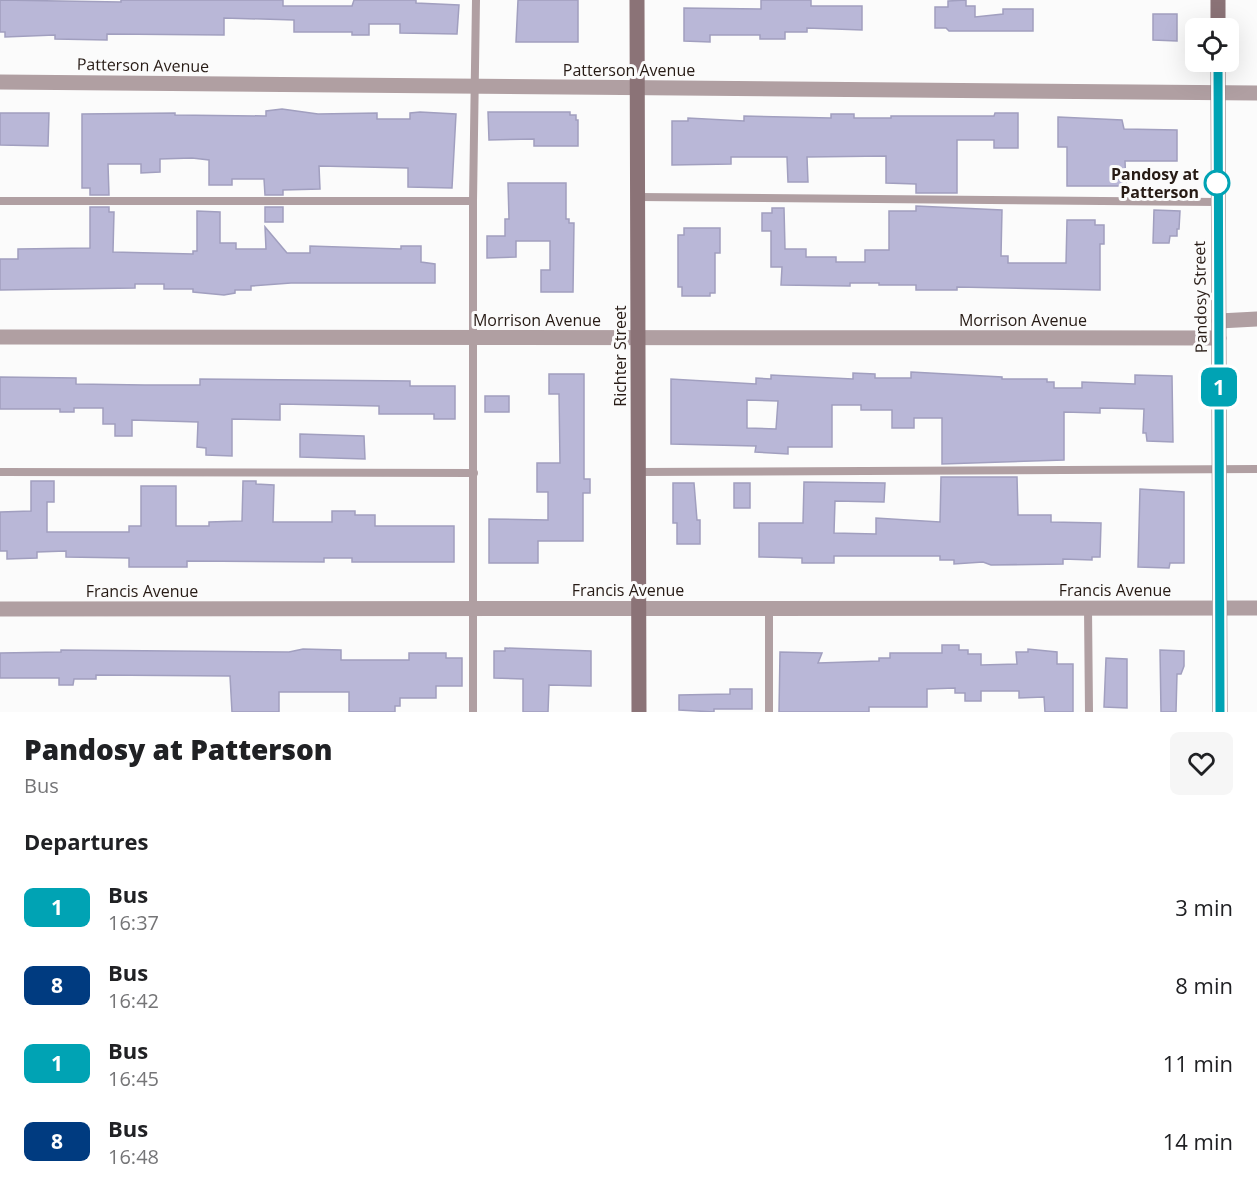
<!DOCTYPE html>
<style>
:root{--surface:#fff;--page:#f6f6f6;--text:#202124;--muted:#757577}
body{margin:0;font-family:"Open Sans",sans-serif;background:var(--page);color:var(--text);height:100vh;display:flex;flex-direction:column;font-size:22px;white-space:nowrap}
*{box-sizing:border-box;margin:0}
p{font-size:20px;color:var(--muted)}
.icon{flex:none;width:33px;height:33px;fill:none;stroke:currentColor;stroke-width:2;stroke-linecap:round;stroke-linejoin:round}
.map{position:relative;height:712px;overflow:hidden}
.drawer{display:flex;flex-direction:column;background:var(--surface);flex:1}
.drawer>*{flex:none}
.badge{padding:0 12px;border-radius:9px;font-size:21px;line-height:39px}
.tools{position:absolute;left:1185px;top:18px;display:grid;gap:12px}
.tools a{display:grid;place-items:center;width:54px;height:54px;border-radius:9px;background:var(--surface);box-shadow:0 6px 24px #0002;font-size:30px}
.map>.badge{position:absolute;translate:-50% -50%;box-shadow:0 0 0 3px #fff}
h2{padding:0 24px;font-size:22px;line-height:54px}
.round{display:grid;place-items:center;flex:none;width:63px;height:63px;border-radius:9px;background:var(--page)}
.head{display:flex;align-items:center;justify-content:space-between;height:102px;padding:0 24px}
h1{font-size:28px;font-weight:800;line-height:45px}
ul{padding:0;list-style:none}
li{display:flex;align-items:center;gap:18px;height:78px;padding:0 24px}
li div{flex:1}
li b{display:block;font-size:22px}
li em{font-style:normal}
li .badge{min-width:66px;font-weight:700;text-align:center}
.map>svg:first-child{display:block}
</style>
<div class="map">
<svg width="1257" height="712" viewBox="0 0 1257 712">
<rect width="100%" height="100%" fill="#fbfbfb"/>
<path fill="#b9b7d7" stroke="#a19fbf" stroke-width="1.5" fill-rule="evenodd" d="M 0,0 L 121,2 L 121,0 L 283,0 L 283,6 L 352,6 L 354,0 L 416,0 L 416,3 L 459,5 L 457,34 L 400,33 L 400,24 L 369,24 L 369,35 L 352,35 L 352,32 L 294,32 L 294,20 L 224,18 L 224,35 L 107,34 L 107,40 L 55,39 L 55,35 L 5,37 L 5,32 L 0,32 Z
M 518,0 L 578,0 L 578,42 L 516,42 Z
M 761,0 L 811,0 L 811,6 L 862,6 L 862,30 L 807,28 L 807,32 L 785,32 L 785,39 L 760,39 L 760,35 L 710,35 L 710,42 L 684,41 L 684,8 L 761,9 Z
M 966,0 L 966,6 L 975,6 L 975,17 L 1003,14 L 1003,9 L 1033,9 L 1033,31 L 949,31 L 946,28 L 935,28 L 935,7 L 948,7 L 948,1 Z
M 1153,14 L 1177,14 L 1177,41 L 1153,40 Z
M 282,109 L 318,114 L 377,113 L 377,119 L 410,119 L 410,113 L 420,112 L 456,114 L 452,188 L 408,187 L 408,168 L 319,166 L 320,189 L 283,190 L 283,195 L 265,195 L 264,179 L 232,179 L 232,185 L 209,185 L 209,160 L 192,158 L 160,159 L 160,172 L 141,173 L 141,164 L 108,164 L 109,195 L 90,195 L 90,188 L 82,188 L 82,114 L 175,113 L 175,115 L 266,116 L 266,111 Z
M 488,112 L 570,112 L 570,115 L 576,115 L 576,120 L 578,120 L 578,146 L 534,146 L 534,139 L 489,140 Z
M 0,113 L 49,113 L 48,146 L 0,145 Z
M 995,113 L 1018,113 L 1018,148 L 994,148 L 994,140 L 957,140 L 957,193 L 916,193 L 916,184 L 886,183 L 886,156 L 807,157 L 808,182 L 788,182 L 787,157 L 731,157 L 731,164 L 672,165 L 672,121 L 688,121 L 688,118 L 744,121 L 744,116 L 831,118 L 831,114 L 854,114 L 854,118 L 891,118 L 891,116 L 994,116 Z
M 1058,117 L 1122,120 L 1124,129 L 1177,130 L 1177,161 L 1125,161 L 1126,186 L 1067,186 L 1067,147 L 1058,147 Z
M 508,183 L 566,183 L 566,219 L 569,219 L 569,223 L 574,223 L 573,292 L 541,292 L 541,270 L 550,270 L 550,241 L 516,241 L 516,257 L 487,258 L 487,236 L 505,236 L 505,219 L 509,219 Z
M 916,206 L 1002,210 L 1001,256 L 1008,256 L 1008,263 L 1066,263 L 1067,220 L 1095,220 L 1095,225 L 1104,225 L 1104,244 L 1100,244 L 1100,290 L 957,287 L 957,290 L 916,290 L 916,285 L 879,285 L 879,283 L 850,283 L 850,286 L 781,285 L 782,267 L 771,267 L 771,231 L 762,231 L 762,213 L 772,213 L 772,208 L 784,208 L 785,249 L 806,249 L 806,257 L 836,257 L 836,262 L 865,262 L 865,250 L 889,250 L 889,211 L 916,211 Z
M 90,207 L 109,207 L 109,212 L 114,212 L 113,252 L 193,254 L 193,251 L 197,251 L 197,211 L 220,212 L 220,243 L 236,243 L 236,249 L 266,249 L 265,227 L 287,253 L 310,253 L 310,246 L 401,249 L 401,246 L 421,246 L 421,262 L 435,264 L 435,283 L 291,283 L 251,286 L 251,290 L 235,290 L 235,293 L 224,295 L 193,292 L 193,289 L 164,289 L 164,284 L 135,284 L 135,288 L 0,290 L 0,259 L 18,259 L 18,249 L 90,248 Z
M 265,207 L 283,207 L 283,222 L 265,222 Z
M 1154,210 L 1180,211 L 1179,229 L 1177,229 L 1177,236 L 1170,236 L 1169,243 L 1153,243 Z
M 684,228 L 720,228 L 720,253 L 715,253 L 715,293 L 710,293 L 710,296 L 682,296 L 682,287 L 678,287 L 678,235 L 684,235 Z
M 911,372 L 1002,377 L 1002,379 L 1047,379 L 1047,382 L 1054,382 L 1054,388 L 1082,388 L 1082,382 L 1135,384 L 1135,375 L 1172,376 L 1173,442 L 1147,441 L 1146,433 L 1143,433 L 1144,409 L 1100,408 L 1100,413 L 1064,412 L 1064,460 L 942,464 L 942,418 L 914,418 L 914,428 L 892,428 L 892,410 L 861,410 L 861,405 L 832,405 L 832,447 L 788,447 L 788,454 L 755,452 L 756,446 L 671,444 L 671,379 L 756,384 L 756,378 L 771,379 L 771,375 L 853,379 L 853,373 L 875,374 L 875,378 L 911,378 ZM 747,400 L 778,401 L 776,429 L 747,428 Z
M 549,374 L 584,374 L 584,479 L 590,479 L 590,493 L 583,493 L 583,541 L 538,541 L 538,563 L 489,563 L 489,519 L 548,520 L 548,492 L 537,492 L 537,463 L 560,463 L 559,394 L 549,394 Z
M 0,377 L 76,378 L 76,384 L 145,385 L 200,385 L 200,379 L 410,381 L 410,386 L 455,386 L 455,419 L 434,419 L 434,414 L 379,414 L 379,406 L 280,404 L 280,420 L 232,419 L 232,456 L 206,455 L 206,448 L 197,447 L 198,422 L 132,420 L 132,436 L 115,436 L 115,424 L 103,424 L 103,408 L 74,408 L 74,412 L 60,412 L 60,409 L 0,409 Z
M 485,396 L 509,396 L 509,412 L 485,412 Z
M 300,434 L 364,436 L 365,459 L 300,457 Z
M 941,477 L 1017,477 L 1018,515 L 1051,515 L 1051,522 L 1101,523 L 1100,557 L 1092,557 L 1092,560 L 1063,559 L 1063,564 L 991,565 L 983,562 L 954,564 L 954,560 L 940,560 L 940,556 L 834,556 L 834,563 L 802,563 L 802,558 L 759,557 L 759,523 L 803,523 L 804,482 L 885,483 L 884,502 L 835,501 L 834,533 L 876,534 L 876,518 L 940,522 Z
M 31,481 L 54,481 L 54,502 L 47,502 L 47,532 L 129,532 L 129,526 L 141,526 L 141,486 L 176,486 L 176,526 L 209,526 L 209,522 L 242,521 L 243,481 L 256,481 L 256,484 L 274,485 L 273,522 L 332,522 L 332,511 L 355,511 L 355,515 L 375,515 L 375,526 L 454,526 L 454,562 L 352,562 L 352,558 L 324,558 L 324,562 L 187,561 L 187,567 L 129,567 L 129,558 L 66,557 L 66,551 L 37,552 L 37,558 L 7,559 L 7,551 L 0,551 L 0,512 L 31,511 Z
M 673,483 L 694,483 L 697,520 L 700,520 L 700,544 L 677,544 L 677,523 L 673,523 Z
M 734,483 L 750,483 L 750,508 L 734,508 Z
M 1140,489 L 1184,492 L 1184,563 L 1170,563 L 1169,568 L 1138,567 Z
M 942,645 L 959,645 L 959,650 L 968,650 L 968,654 L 981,654 L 981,665 L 1017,664 L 1016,652 L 1028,652 L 1028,649 L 1057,652 L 1057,664 L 1073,664 L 1073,712 L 1045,712 L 1044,697 L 1019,698 L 1019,691 L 981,691 L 981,701 L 965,701 L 965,693 L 955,693 L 955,688 L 927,689 L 927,707 L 869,707 L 869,712 L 779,712 L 780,652 L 822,653 L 818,663 L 879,661 L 879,658 L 890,658 L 890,653 L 942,653 Z
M 505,648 L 591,651 L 591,686 L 549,685 L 548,712 L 523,712 L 523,679 L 494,678 L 494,651 L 505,651 Z
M 303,649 L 341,650 L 341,660 L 409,660 L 409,653 L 446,653 L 446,658 L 462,658 L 462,686 L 436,686 L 436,698 L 400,698 L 400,706 L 395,706 L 395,712 L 349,712 L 349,692 L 279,692 L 279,712 L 232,712 L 230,676 L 96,675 L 96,679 L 74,679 L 73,685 L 59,685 L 59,678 L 0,678 L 0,653 L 61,652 L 61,650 L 289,652 Z
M 1160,650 L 1184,651 L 1184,666 L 1181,674 L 1177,674 L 1176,712 L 1161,712 Z
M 1106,658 L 1127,659 L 1127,708 L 1104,707 Z
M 730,689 L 752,689 L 752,709 L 714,709 L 714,712 L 679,710 L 679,695 L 730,694 Z"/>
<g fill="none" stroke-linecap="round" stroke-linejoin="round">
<path stroke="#b09fa2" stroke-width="8" d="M 638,197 L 1217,202
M 0,201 L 473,201
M 0,472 L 474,473
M 638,472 L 1257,469
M 769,607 L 769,712
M 1088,608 L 1089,712
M 473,712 L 473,201 L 476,0"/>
<path stroke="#b09fa2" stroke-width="15" d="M 0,82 L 1257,93
M 1219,321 L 1257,319
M 0,337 L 1219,338
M 0,609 L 1257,608"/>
<path stroke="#8b7377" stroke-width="15" d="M 637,0 L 639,712
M 1218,0 L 1218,28
M 1218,62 L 1220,712"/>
</g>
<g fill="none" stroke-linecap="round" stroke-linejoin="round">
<g stroke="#fff" stroke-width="14">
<path id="line" d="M 1218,62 L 1220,712"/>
</g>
<use href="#line" stroke="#00a3b4" stroke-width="9"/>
</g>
<circle fill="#fff" stroke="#00a3b4" stroke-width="3" cx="1217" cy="183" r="12"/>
<g text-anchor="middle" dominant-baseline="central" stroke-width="6" stroke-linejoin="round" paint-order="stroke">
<g font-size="16" fill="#271b15" stroke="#fbfbfb">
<text transform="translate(143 65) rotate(1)">Patterson Avenue</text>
<text x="629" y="70">Patterson Avenue</text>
<text transform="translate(1200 297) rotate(-91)">Pandosy Street</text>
<text x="537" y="320">Morrison Avenue</text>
<text x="1023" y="320">Morrison Avenue</text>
<text transform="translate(620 356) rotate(-90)">Richter Street</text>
<text x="628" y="590">Francis Avenue</text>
<text x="1115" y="590">Francis Avenue</text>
<text x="142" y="591">Francis Avenue</text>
</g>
<g font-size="16" font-weight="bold" fill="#271b15" stroke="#fbfbfb" text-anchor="end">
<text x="1199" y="174">Pandosy at<tspan x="1199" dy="18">Patterson</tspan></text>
</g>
</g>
</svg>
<div class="tools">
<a><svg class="icon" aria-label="locate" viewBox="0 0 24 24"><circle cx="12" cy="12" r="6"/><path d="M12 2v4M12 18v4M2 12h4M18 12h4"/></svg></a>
</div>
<b class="badge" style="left:1219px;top:387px;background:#00a3b4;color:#fff">1</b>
</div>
<section class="drawer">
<div class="head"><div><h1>Pandosy at Patterson</h1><p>Bus</p></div><a class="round"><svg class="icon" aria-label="heart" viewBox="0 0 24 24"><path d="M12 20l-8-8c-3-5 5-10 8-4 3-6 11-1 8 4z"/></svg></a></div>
<h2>Departures</h2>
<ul>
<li><span class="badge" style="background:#00a3b4;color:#fff">1</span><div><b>Bus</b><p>16:37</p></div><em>3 min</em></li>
<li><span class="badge" style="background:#003b80;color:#fff">8</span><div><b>Bus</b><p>16:42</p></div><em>8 min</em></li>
<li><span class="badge" style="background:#00a3b4;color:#fff">1</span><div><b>Bus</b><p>16:45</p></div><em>11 min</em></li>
<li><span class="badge" style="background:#003b80;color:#fff">8</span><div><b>Bus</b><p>16:48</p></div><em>14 min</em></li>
</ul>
</section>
